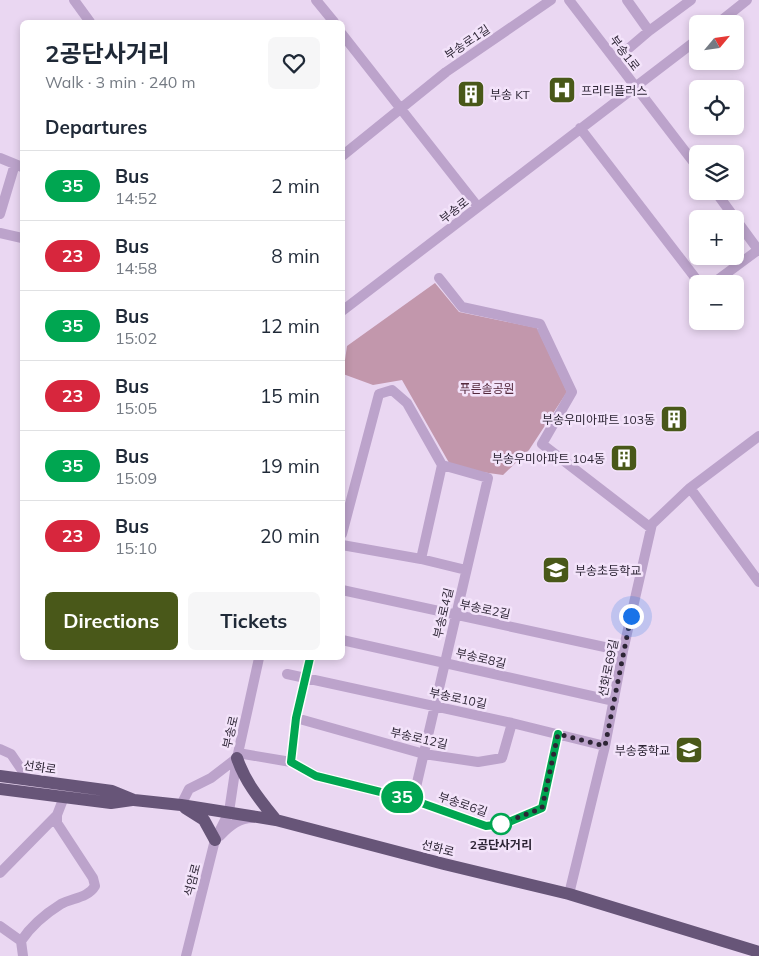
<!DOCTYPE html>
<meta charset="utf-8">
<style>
:root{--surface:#fff;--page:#f6f6f7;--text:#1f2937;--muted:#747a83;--line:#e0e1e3;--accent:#495819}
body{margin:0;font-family:Mulish,"Noto Sans KR",sans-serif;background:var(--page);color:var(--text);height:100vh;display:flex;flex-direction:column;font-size:19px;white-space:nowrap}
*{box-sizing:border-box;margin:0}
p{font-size:16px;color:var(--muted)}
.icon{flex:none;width:28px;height:28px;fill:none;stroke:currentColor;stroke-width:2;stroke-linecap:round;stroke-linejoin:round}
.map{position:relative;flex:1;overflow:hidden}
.details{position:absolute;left:20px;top:20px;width:325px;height:640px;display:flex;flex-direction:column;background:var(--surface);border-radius:8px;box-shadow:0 2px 8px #0003}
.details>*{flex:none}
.badge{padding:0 10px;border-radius:16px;font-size:18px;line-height:32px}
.needle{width:32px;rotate:61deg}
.controls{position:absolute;left:689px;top:15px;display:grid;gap:10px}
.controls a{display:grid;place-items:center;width:55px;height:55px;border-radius:8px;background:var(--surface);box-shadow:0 2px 8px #0003;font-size:25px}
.you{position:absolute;width:25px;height:25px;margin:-12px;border:4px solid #fff;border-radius:50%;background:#1a73e8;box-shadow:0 0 0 8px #1a73e833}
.map>.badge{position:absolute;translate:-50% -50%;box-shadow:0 0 0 2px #fff}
h2{padding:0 25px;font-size:19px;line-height:45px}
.round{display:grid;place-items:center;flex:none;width:52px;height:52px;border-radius:8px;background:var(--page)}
.summary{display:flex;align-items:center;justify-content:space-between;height:85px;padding:0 25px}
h1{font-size:24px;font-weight:700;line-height:38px}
.primary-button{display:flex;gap:10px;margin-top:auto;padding:10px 25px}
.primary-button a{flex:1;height:58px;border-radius:8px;background:var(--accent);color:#fff;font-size:20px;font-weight:700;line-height:58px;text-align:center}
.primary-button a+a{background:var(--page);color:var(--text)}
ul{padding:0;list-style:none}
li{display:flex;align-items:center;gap:15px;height:70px;padding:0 25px;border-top:1px solid var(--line)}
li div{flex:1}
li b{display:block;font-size:19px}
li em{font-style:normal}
li .badge{min-width:55px;font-weight:700;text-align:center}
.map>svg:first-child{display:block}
</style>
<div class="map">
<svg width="759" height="956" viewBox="0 0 759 956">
<rect width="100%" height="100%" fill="#ead7f2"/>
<path fill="#c297ac" d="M 435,283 L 459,312 L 537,328 L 567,392 L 529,450 L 503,475 L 452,468 L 402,380 L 373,385 L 343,374 L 347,346 Z"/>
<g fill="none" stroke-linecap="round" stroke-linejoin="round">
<path stroke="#bca3cb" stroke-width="10" d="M 74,0 L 90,22
M 316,0 L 334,22
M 569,0 L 698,168
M 627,0 L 649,31
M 717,24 L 747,0
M 342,34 L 478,207
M 615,60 L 649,31 L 691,0
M 580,128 L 700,284
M 342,156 L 446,72 L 551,0
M 0,158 L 22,167
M 715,191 L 759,251
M 0,214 L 15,164
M 0,233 L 22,238
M 439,278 L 462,307 L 540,324 L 572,392 L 542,444 L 651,528
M 712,284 L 758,250
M 342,311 L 698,39
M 690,488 L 759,582
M 342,534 L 379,394 L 392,390 L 407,403 L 442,465 L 421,559
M 342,545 L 421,559 L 466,570
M 342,590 L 623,651
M 342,640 L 614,701
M 287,674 L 512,723 L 605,746
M 296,718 L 424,754 L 478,762 L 502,758 L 512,723
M 0,749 L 11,754 L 28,779
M 238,753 L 291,762 L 317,776 L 413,800 L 486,826 L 505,824 L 542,808 L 558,734
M 291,762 L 296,718 L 310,658
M 413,800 L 488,478 L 442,465
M 181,805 L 189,789 L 211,778 L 237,758
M 220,836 C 228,827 240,818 252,818
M 0,873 L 57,815
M 569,894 L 605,746 L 623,651 L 652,524 L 690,488 L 759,436
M 0,926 L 21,941
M 23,956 L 21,941 C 31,926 45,914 61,904 C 72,898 88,898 95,886 L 93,878 L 57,823 L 57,815 L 64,797
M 186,956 L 215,840 L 229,812 L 237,758 L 259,658"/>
<path stroke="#675578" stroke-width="12" d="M 237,758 C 245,782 260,800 276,820
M 0,776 L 112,791 L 134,800 L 181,805 L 276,820 L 444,864 L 569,894 L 759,952
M 0,789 L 111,803 L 132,800
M 185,808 L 204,820 L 215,840"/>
</g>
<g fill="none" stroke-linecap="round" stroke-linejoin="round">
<g stroke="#fff" stroke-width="11">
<path id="line" d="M 310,658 L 296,718 L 291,762 L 316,776 L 413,800 L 486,826 L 504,824 L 542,808 L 558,734"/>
</g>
<use href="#line" stroke="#00a651" stroke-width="8"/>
<path stroke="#2d2535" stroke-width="5" stroke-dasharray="0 9" d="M 501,824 L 542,808 L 558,734 L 605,746 L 631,616"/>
</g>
<defs>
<g id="hospital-square" transform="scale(1.4375)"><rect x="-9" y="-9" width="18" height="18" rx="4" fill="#495819" stroke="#f3e3fa"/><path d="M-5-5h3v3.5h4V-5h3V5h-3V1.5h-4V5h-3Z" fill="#fff"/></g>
<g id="building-square" transform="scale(1.4375)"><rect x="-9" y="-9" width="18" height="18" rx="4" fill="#495819" stroke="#f3e3fa"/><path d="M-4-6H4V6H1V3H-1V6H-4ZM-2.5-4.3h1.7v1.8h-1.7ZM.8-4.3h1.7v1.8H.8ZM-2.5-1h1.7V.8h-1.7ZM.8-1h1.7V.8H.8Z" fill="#fff"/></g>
<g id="school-square" transform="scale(1.4375)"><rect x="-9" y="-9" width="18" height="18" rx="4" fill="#495819" stroke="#f3e3fa"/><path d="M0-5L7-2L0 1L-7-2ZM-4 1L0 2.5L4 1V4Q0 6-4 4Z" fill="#fff"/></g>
</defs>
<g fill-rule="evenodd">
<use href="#hospital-square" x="562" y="90"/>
<use href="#building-square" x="471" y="94"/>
<use href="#building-square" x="674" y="419"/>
<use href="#building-square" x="624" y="458"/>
<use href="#school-square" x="556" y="570"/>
<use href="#school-square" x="689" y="750"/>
</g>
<circle fill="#fff" stroke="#00a651" stroke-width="2.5" cx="501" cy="824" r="10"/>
<g text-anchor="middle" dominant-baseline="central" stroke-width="5" stroke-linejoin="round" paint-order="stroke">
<g font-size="12" fill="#2d2535" stroke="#f3e3fa">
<text transform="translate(467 42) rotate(-34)">부송로1길</text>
<text transform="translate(625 53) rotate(53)">부송1로</text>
<text transform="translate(454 210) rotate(-38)">부송로</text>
<text transform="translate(485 609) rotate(12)">부송로2길</text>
<text transform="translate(443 613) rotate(-77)">부송로4길</text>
<text transform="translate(481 658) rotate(13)">부송로8길</text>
<text transform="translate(608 668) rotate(-79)">선화로69길</text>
<text transform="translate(458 698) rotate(12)">부송로10길</text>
<text transform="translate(230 732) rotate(-77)">부송로</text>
<text transform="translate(419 738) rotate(13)">부송로12길</text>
<text transform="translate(40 767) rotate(8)">선화로</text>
<text transform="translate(463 804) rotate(19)">부송로6길</text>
<text transform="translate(438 848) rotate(14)">선화로</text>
<text transform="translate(192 880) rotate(-76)">석암로</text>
</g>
<g font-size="12" fill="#2d2535" stroke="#f3e3fa" text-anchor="start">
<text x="581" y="90">프리티플러스</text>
<text x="490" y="94">부송 KT</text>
<text x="655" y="419" text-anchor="end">부송우미아파트 103동</text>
<text x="605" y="458" text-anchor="end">부송우미아파트 104동</text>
<text x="575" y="570">부송초등학교</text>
<text x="670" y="750" text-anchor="end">부송중학교</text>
</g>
<g font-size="12" fill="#54283c" stroke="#f3e3fa">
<text x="487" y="388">푸른솔공원</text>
</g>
<g font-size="12" font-weight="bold" fill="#2d2535" stroke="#f3e3fa">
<text x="501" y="844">2공단사거리</text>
</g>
</g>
</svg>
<div class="controls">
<a><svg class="needle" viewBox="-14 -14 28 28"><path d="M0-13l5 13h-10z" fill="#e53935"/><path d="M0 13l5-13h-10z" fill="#747a83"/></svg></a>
<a><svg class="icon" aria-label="locate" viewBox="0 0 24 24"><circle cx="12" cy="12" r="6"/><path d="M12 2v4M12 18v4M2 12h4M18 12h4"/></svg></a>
<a><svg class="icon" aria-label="layers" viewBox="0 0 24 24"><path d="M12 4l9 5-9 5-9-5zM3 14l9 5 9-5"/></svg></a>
<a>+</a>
<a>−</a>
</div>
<div class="you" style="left:631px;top:616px"></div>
<b class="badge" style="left:402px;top:797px;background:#00a651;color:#fff">35</b>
<section class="details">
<div class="summary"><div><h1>2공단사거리</h1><p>Walk · 3 min · 240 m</p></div><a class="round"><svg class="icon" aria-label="heart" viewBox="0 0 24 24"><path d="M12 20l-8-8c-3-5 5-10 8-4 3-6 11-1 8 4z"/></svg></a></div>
<h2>Departures</h2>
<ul>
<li><span class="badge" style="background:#00a651;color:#fff">35</span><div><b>Bus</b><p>14:52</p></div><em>2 min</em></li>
<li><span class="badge" style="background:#d7263d;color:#fff">23</span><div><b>Bus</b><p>14:58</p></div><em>8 min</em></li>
<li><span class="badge" style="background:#00a651;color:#fff">35</span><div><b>Bus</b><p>15:02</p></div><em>12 min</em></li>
<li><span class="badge" style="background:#d7263d;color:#fff">23</span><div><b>Bus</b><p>15:05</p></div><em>15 min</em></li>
<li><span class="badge" style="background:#00a651;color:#fff">35</span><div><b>Bus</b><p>15:09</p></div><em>19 min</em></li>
<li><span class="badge" style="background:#d7263d;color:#fff">23</span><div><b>Bus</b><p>15:10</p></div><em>20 min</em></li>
</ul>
<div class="primary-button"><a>Directions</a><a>Tickets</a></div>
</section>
</div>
